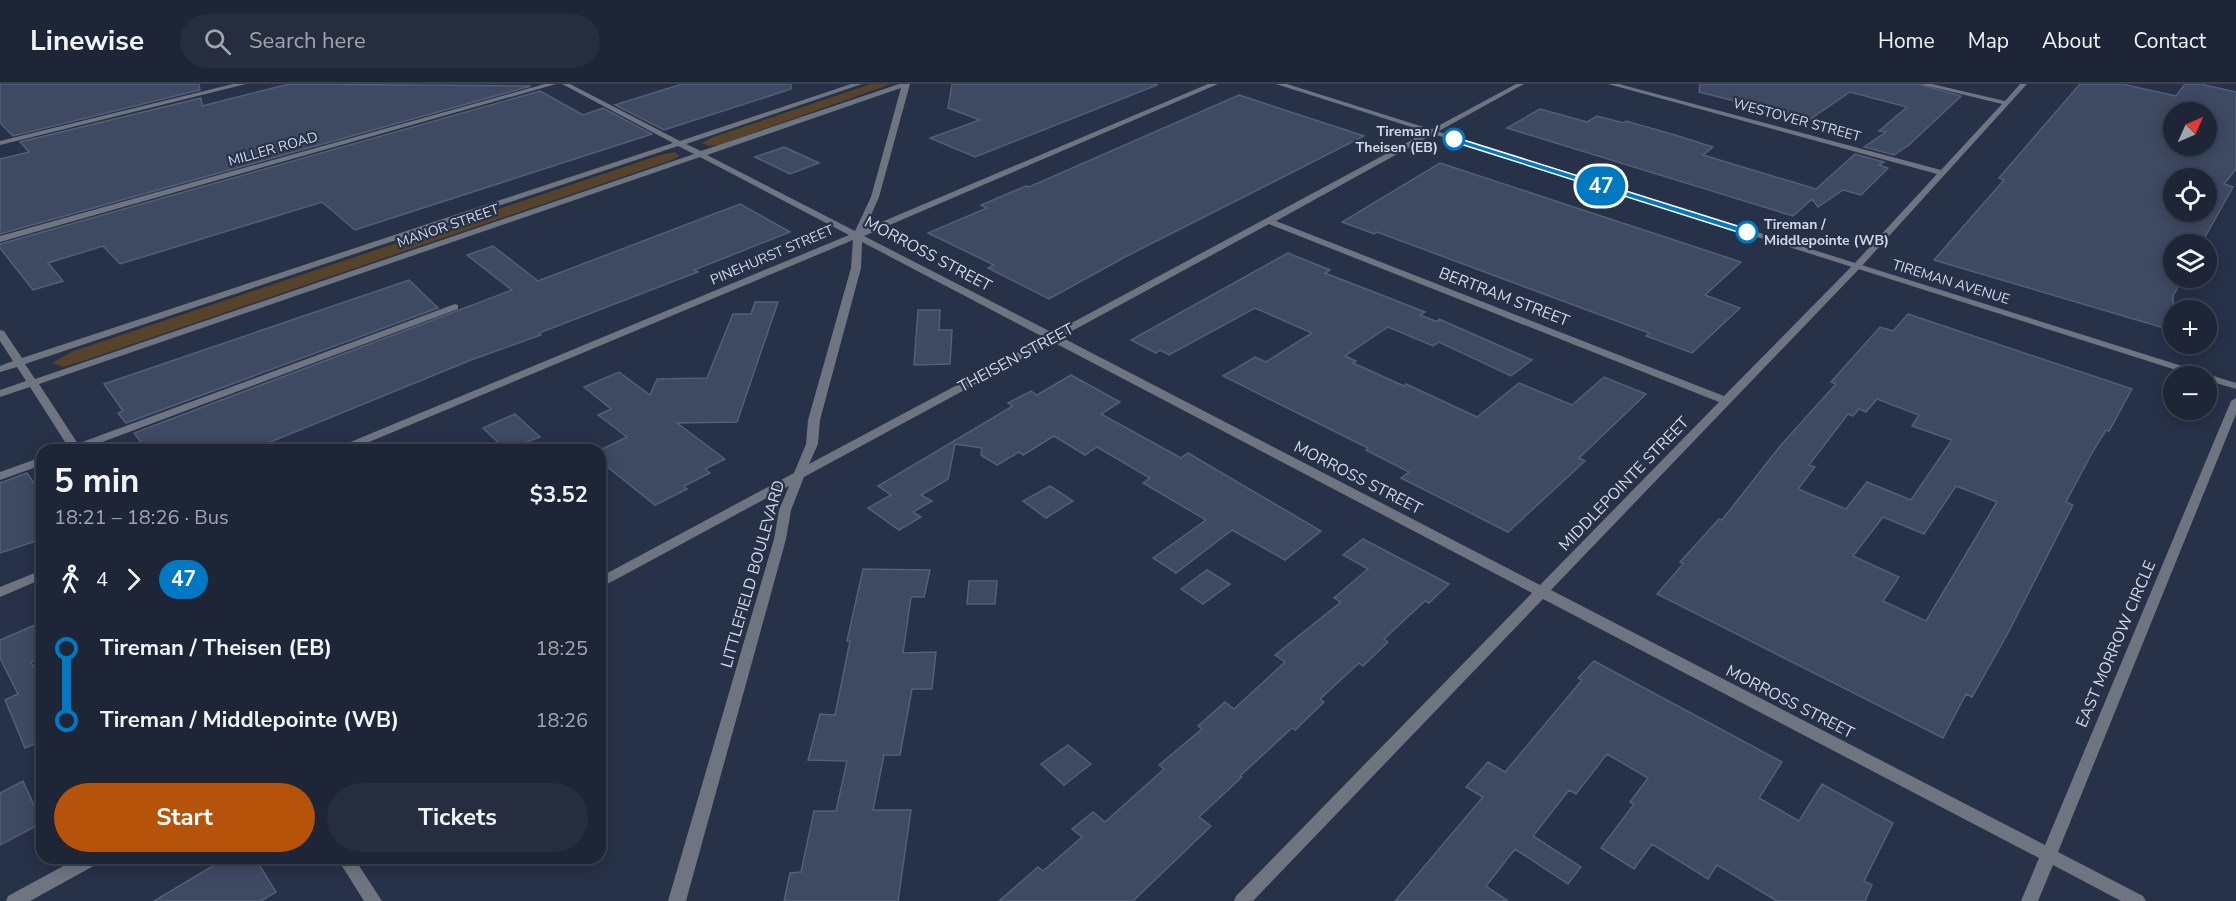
<!DOCTYPE html>
<meta charset="utf-8">
<style>
:root{--surface:#1d2536;--page:#252d3e;--text:#f1f3f6;--muted:#a0a5ad;--line:#3b4251;--accent:#b45309}
body{margin:0;font-family:"Nunito Sans",sans-serif;background:var(--page);color:var(--text);height:100vh;display:flex;flex-direction:column;font-size:22px;white-space:nowrap}
*{box-sizing:border-box;margin:0}
p{font-size:20px;color:var(--muted)}
.icon{flex:none;width:33px;height:33px;fill:none;stroke:currentColor;stroke-width:2;stroke-linecap:round;stroke-linejoin:round}
.map{position:relative;flex:1;overflow:hidden}
.drawer{position:absolute;left:36px;top:360px;width:570px;height:420px;display:flex;flex-direction:column;background:var(--surface);border-radius:18px;box-shadow:0 3px 15px #0003,0 0 0 2px var(--line)}
.drawer>*{flex:none}
.badge{padding:0 12px;border-radius:20px;font-size:21px;line-height:39px}
.needle{width:39px;rotate:45deg}
.tools{position:absolute;left:2163px;top:18px;display:grid;gap:12px}
.tools a{display:grid;place-items:center;width:54px;height:54px;border-radius:50%;background:var(--surface);box-shadow:0 3px 15px #0003,0 0 0 2px var(--line);font-size:30px}
.map>.badge{position:absolute;translate:-50% -50%;box-shadow:0 0 0 3px #fff}
.legs{display:flex;align-items:center;gap:9px;height:66px;padding:0 18px;font-size:20px}
.legs p{margin-inline-start:auto}
.headline{display:flex;align-items:center;justify-content:space-between;height:102px;padding:0 18px}
h1{font-size:33px;font-weight:700;line-height:45px}
.cta{display:flex;gap:12px;margin-top:auto;padding:12px 18px}
.cta a{flex:1;height:69px;border-radius:36px;background:var(--accent);color:#fff;font-size:24px;font-weight:700;line-height:69px;text-align:center}
.cta a+a{background:var(--page);color:var(--text)}
ul{padding:0 18px;list-style:none}
li{display:flex;align-items:center;gap:21px;height:72px;font-size:22px}
li i{display:grid;place-items:center;width:9px;height:100%;margin:0 8px;background:currentColor}
li i::after{content:'';width:15px;height:15px;margin:-8px;border:4px solid;border-radius:50%;background:var(--surface)}
li p{margin-inline-start:auto}
li:first-child i{background:linear-gradient(#0000 50%,currentColor 0)}
li:last-child i{background:linear-gradient(currentColor 50%,#0000 0)}
header{display:flex;align-items:center;gap:36px;box-sizing:border-box;height:84px;padding:0 30px;background:var(--surface);border-bottom:2px solid var(--line)}
header strong{font-size:28px}
nav{display:flex;gap:33px;margin-inline-start:auto;font-size:21px}
.search{width:420px;height:54px;background:var(--page);display:flex;align-items:center;gap:15px;box-sizing:border-box;padding:0 21px;border-radius:33px;color:var(--muted);font-size:22px}
.map>svg:first-child{display:block}
</style>
<header>
<strong>Linewise</strong>
<div class="search"><svg class="icon" aria-label="search" viewBox="0 0 24 24"><circle cx="10" cy="10" r="6"/><path d="M15 15l6 6"/></svg>Search here</div>
<nav><a>Home</a><a>Map</a><a>About</a><a>Contact</a></nav>
</header>
<div class="map">
<svg width="2236" height="817" viewBox="0 0 2236 817">
<rect width="100%" height="100%" fill="#273148"/>
<path fill="#56432a" d="M 871,0 L 891,0 L 719,61 L 709,62 L 702,59 L 713,53 Z
M 675,68 L 680,72 L 672,76 L 80,278 L 63,283 L 52,279 L 71,268 L 660,71 Z"/>
<path fill="#3e4962" stroke="#525f78" stroke-width="1.5" fill-rule="evenodd" d="M 0,0 L 199,0 L 200,6 L 13,52 L 0,39 Z
M 289,0 L 531,2 L 0,150 L 0,75 L 29,68 L 20,58 L 201,14 L 202,22 Z
M 682,0 L 791,0 L 791,5 L 664,46 L 615,21 Z
M 952,0 L 1157,0 L 1157,1 L 975,73 L 930,54 L 980,36 L 948,24 Z
M 1700,0 L 1918,0 L 1961,12 L 1909,61 L 1894,71 L 1864,63 L 1886,48 L 1879,47 L 1907,23 L 1850,8 L 1809,36 L 1699,8 Z
M 2080,0 L 2122,0 L 2176,12 L 2185,0 L 2200,0 L 2236,8 L 2236,85 L 2224,100 L 2233,103 L 2201,160 L 2174,160 L 2174,194 L 2183,194 L 2173,212 L 2174,247 L 1934,176 L 2004,96 L 1999,94 ZM 2174,28 L 2206,28 L 2206,62 L 2174,62 ZM 2174,94 L 2206,94 L 2206,128 L 2174,128 Z
M 540,7 L 583,31 L 603,24 L 652,50 L 355,146 L 322,118 L 120,180 L 103,162 L 48,179 L 63,197 L 33,206 L 0,164 L 0,160 Z
M 1239,11 L 1364,52 L 1125,173 L 1049,215 L 988,184 L 994,181 L 928,149 L 987,124 L 981,121 L 1026,102 L 1029,103 Z
M 1540,25 L 1587,38 L 1597,32 L 1624,39 L 1626,37 L 1675,51 L 1713,63 L 1703,71 L 1816,105 L 1855,70 L 1884,78 L 1879,81 L 1888,84 L 1861,111 L 1843,106 L 1818,123 L 1812,115 L 1793,132 L 1507,44 Z
M 784,63 L 819,79 L 790,90 L 755,73 Z
M 1440,79 L 1741,178 L 1705,211 L 1740,224 L 1692,269 L 1646,252 L 1649,249 L 1377,148 L 1374,150 L 1342,138 Z
M 740,120 L 790,148 L 694,186 L 698,188 L 539,249 L 541,251 L 471,276 L 251,366 L 147,366 L 134,349 L 512,206 L 467,171 L 493,162 L 538,197 Z
M 1288,169 L 1330,186 L 1325,189 L 1425,228 L 1420,231 L 1438,238 L 1439,235 L 1532,276 L 1511,292 L 1439,258 L 1433,262 L 1388,243 L 1345,272 L 1356,277 L 1353,279 L 1404,302 L 1406,300 L 1477,333 L 1519,299 L 1572,321 L 1604,293 L 1646,310 L 1579,374 L 1585,377 L 1508,448 L 1401,394 L 1409,388 L 1366,366 L 1368,364 L 1223,292 L 1255,273 L 1266,278 L 1312,249 L 1255,224 L 1169,271 L 1160,266 L 1156,269 L 1131,256 Z
M 409,196 L 438,224 L 126,339 L 118,329 L 123,327 L 104,300 Z
M 755,218 L 778,218 L 737,338 L 677,339 L 725,375 L 705,385 L 710,389 L 684,402 L 687,405 L 655,421 L 600,377 L 600,366 L 627,353 L 598,331 L 611,325 L 584,303 L 619,288 L 650,311 L 657,295 L 707,294 L 733,230 L 751,230 Z
M 918,226 L 940,226 L 939,246 L 952,246 L 950,280 L 914,281 Z
M 1908,230 L 2132,305 L 2109,347 L 2106,346 L 2093,367 L 2066,418 L 2073,421 L 2008,549 L 1972,613 L 1966,610 L 1943,654 L 1657,510 L 1683,480 L 1680,478 L 1719,435 L 1722,436 L 1781,361 L 1836,300 L 1831,298 L 1880,243 L 1893,247 ZM 1877,315 L 1919,331 L 1912,342 L 1952,356 L 1911,416 L 1867,398 L 1846,425 L 1798,405 L 1815,383 L 1809,381 L 1848,330 L 1853,332 L 1859,325 L 1866,328 ZM 1956,402 L 1997,418 L 1926,537 L 1883,517 L 1899,493 L 1853,472 L 1883,433 L 1924,450 Z
M 1071,291 L 1120,318 L 1101,330 L 1181,374 L 1188,369 L 1321,447 L 1285,476 L 1232,446 L 1176,489 L 1153,474 L 1206,436 L 1143,399 L 1150,394 L 1097,363 L 1085,371 L 1054,352 L 1023,371 L 1019,368 L 997,381 L 981,371 L 982,364 L 955,360 L 948,395 L 921,411 L 932,417 L 913,428 L 921,433 L 899,446 L 868,424 L 891,411 L 878,402 L 1013,322 L 1008,319 L 1031,307 L 1037,311 Z
M 515,330 L 540,353 L 506,366 L 483,344 Z
M 27,389 L 42,411 L 42,455 L 0,469 L 0,399 Z
M 1050,402 L 1073,417 L 1046,434 L 1023,417 Z
M 1363,455 L 1449,500 L 1429,519 L 1425,517 L 1384,555 L 1388,558 L 1363,582 L 1359,579 L 1320,615 L 1324,618 L 1295,646 L 1292,644 L 1240,692 L 1242,693 L 1199,733 L 1211,742 L 1133,817 L 999,817 L 1038,783 L 1043,787 L 1082,753 L 1072,745 L 1093,728 L 1105,738 L 1164,685 L 1159,681 L 1202,645 L 1198,642 L 1225,618 L 1234,625 L 1285,578 L 1275,571 L 1341,518 L 1334,514 L 1368,485 L 1343,471 Z
M 863,485 L 930,486 L 924,513 L 911,513 L 903,569 L 936,568 L 932,605 L 912,605 L 900,671 L 884,671 L 873,726 L 911,726 L 898,817 L 784,817 L 790,789 L 801,788 L 814,727 L 836,727 L 847,677 L 808,676 L 820,630 L 835,631 L 850,557 L 847,557 Z
M 1207,486 L 1230,500 L 1203,520 L 1181,505 Z
M 969,497 L 997,497 L 995,520 L 967,520 Z
M 42,538 L 42,573 L 31,578 L 42,599 L 42,659 L 41,657 L 25,664 L 5,616 L 18,610 L 0,574 L 0,556 Z
M 1594,577 L 1782,678 L 1759,714 L 1799,737 L 1822,700 L 1893,739 L 1864,797 L 1872,801 L 1865,817 L 1777,817 L 1717,781 L 1708,795 L 1652,760 L 1634,785 L 1601,764 L 1634,720 L 1630,718 L 1648,694 L 1607,670 L 1576,710 L 1569,706 L 1533,752 L 1581,783 L 1568,800 L 1515,765 L 1486,802 L 1508,817 L 1395,817 L 1483,713 L 1466,703 L 1488,678 L 1505,688 L 1582,596 L 1578,594 Z
M 1068,661 L 1091,680 L 1064,701 L 1041,680 Z
M 23,697 L 42,739 L 0,761 L 0,709 Z
M 226,774 L 255,774 L 276,808 L 261,817 L 154,817 Z"/>
<g fill="none" stroke-linecap="round" stroke-linejoin="round">
<path fill="#6e7480" fill-rule="evenodd" d="M 455,220 L 458,221 L 458,225 L 81,366 L 64,366 L 66,364 Z
M 42,373 L 42,381 L 0,396 L 0,388 Z"/>
<path fill="#6e7480" fill-rule="evenodd" d="M 233,0 L 246,0 L 0,61 L 0,57 Z
M 562,0 L 570,0 L 680,57 L 851,0 L 862,0 L 686,60 L 701,67 L 899,0 L 910,0 L 879,113 L 865,145 L 1208,0 L 1218,0 L 864,152 L 1053,249 L 1516,0 L 1524,0 L 1276,137 L 1724,312 L 1854,180 L 1937,90 L 1608,0 L 1619,0 L 1941,86 L 2002,20 L 1920,0 L 1932,0 L 2005,17 L 2020,0 L 2027,0 L 1860,184 L 1551,506 L 2045,761 L 2231,317 L 2236,314 L 2236,330 L 2058,768 L 2143,812 L 2146,817 L 2121,817 L 2053,781 L 2038,817 L 2021,817 L 2039,774 L 1543,515 L 1253,817 L 1234,817 L 1236,812 L 1532,509 L 1053,258 L 804,393 L 791,426 L 786,455 L 686,817 L 668,817 L 774,455 L 779,426 L 789,402 L 600,504 L 600,493 L 794,389 L 806,360 L 808,336 L 851,184 L 853,156 L 350,366 L 334,366 L 336,364 L 849,151 L 700,73 L 39,300 L 82,366 L 70,366 L 30,303 L 0,313 L 0,306 L 26,297 L 17,283 L 0,288 L 0,282 L 13,277 L 0,257 L 0,246 L 4,247 L 22,274 L 673,59 ZM 901,4 L 871,113 L 855,147 L 707,71 ZM 678,62 L 694,70 L 35,295 L 25,280 ZM 1269,140 L 1719,318 L 1540,501 L 1061,253 ZM 862,158 L 1045,254 L 809,380 L 818,360 L 820,336 L 861,184 Z
M 42,486 L 42,495 L 0,513 L 0,503 Z
M 78,774 L 101,774 L 99,779 L 30,817 L 6,817 L 8,812 Z
M 337,774 L 354,774 L 382,817 L 364,817 Z"/>
<path fill="#6e7480" fill-rule="evenodd" d="M 545,0 L 556,0 L 0,158 L 0,152 Z
M 1276,0 L 1287,0 L 2236,299 L 2236,305 L 2206,296 L 2206,292 L 2195,292 Z"/>
</g>
<path fill="#0079c2" stroke="#fff" stroke-width="1.5" d="M 1454,53 L 1750,146 L 1752,148 L 1744,150 L 1451,57 Z"/>
<g fill="#fff" stroke="#0079c2" stroke-width="3">
<circle cx="1454" cy="55" r="10"/>
<circle cx="1747" cy="148" r="10"/>
</g>
<g text-anchor="middle" dominant-baseline="central" stroke-width="4.5" stroke-linejoin="round" paint-order="stroke">
<g font-size="14" fill="#d1d8e7" stroke="#273148">
<text transform="translate(1797 36) rotate(15)">WESTOVER STREET</text>
<text transform="translate(273 65) rotate(-16)">MILLER ROAD</text>
<text transform="translate(448 142) rotate(-19)">MANOR STREET</text>
<text transform="translate(772 171) rotate(-23)">PINEHURST STREET</text>
<text transform="translate(1951 198) rotate(17)">TIREMAN AVENUE</text>
</g>
<g font-size="14" font-weight="bold" fill="#d1d8e7" stroke="#273148" text-anchor="end">
<text x="1438" y="47">Tireman /<tspan x="1438" dy="16">Theisen (EB)</tspan></text>
<text x="1764" y="140" text-anchor="start">Tireman /<tspan x="1764" dy="16">Middlepointe (WB)</tspan></text>
</g>
<g font-size="16" fill="#d1d8e7" stroke="#273148">
<text transform="translate(928 170) rotate(28)">MORROSS STREET</text>
<text transform="translate(1504 213) rotate(21)">BERTRAM STREET</text>
<text transform="translate(1016 274) rotate(-28)">THEISEN STREET</text>
<text transform="translate(1358 394) rotate(27)">MORROSS STREET</text>
<text transform="translate(1624 400) rotate(-46)">MIDDLEPOINTE STREET</text>
<text transform="translate(753 490) rotate(-74)">LITTLEFIELD BOULEVARD</text>
<text transform="translate(2116 560) rotate(-67)">EAST MORROW CIRCLE</text>
<text transform="translate(1790 618) rotate(27)">MORROSS STREET</text>
</g>
</g>
</svg>
<div class="tools">
<a><svg class="needle" viewBox="-14 -14 28 28"><path d="M0-13l5 13h-10z" fill="#e53935"/><path d="M0 13l5-13h-10z" fill="#a0a5ad"/></svg></a>
<a><svg class="icon" aria-label="locate" viewBox="0 0 24 24"><circle cx="12" cy="12" r="6"/><path d="M12 2v4M12 18v4M2 12h4M18 12h4"/></svg></a>
<a><svg class="icon" aria-label="layers" viewBox="0 0 24 24"><path d="M12 4l9 5-9 5-9-5zM3 14l9 5 9-5"/></svg></a>
<a>+</a>
<a>−</a>
</div>
<b class="badge" style="left:1601px;top:102px;background:#0079c2;color:#fff">47</b>
<section class="drawer">
<div class="headline"><div><h1>5 min</h1><p>18:21 – 18:26 · Bus</p></div><b>$3.52</b></div>
<div class="legs"><svg class="icon" aria-label="walk" viewBox="0 0 24 24"><circle cx="13" cy="4" r="2"/><path d="M13 8l-2 6 4 7M11 14l-3 7M7 12l3-4h3l4 4"/></svg>4<svg class="icon" aria-label="forward" viewBox="0 0 24 24"><path d="M9 5l7 7-7 7"/></svg><b class="badge" style="background:#0079c2;color:#fff">47</b></div>
<ul>
<li><i style="color:#0079c2"></i><b>Tireman / Theisen (EB)</b><p>18:25</p></li>
<li><i style="color:#0079c2"></i><b>Tireman / Middlepointe (WB)</b><p>18:26</p></li>
</ul>
<div class="cta"><a>Start</a><a>Tickets</a></div>
</section>
</div>
